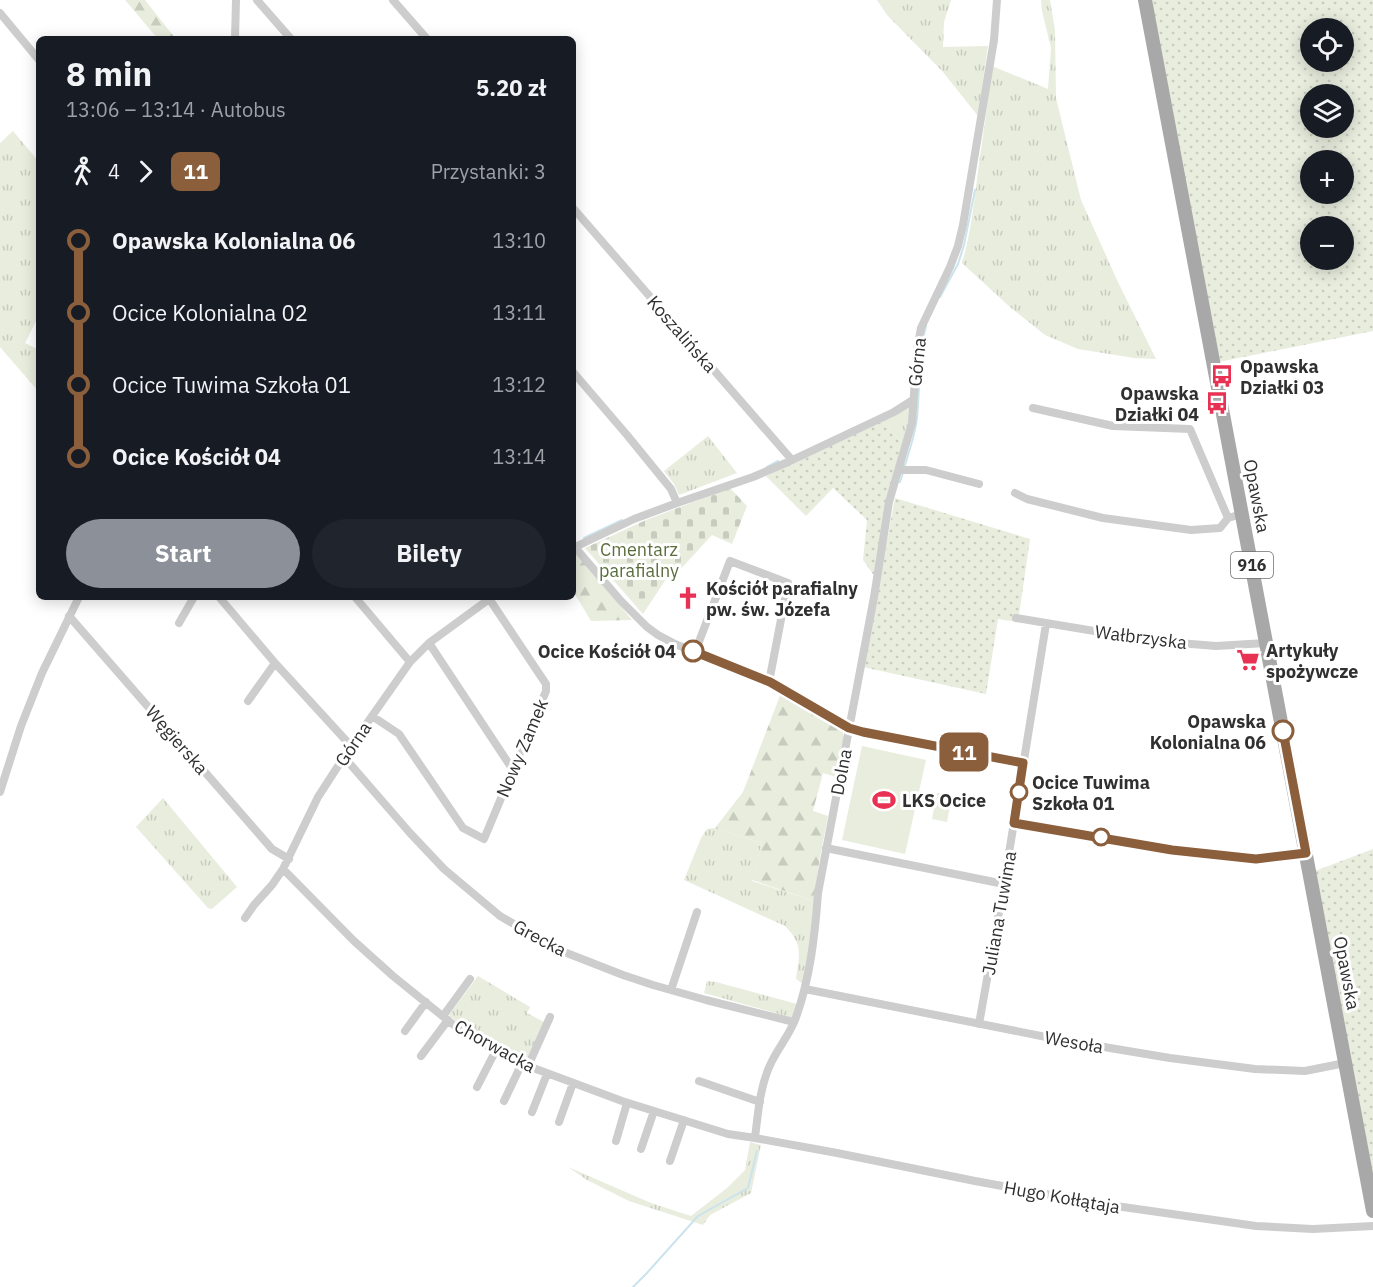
<!DOCTYPE html>
<html lang="pl">
<meta charset="utf-8">
<style>
:root{--surface:#171b24;--page:#20242c;--text:#f1f3f6;--muted:#9ea1a6;--accent:#8c9099}
body{margin:0;font-family:"IBM Plex Sans",sans-serif;background:var(--page);color:var(--text);height:100vh;display:flex;flex-direction:column;font-size:22px;white-space:nowrap}
*{box-sizing:border-box;margin:0}
p{font-size:20px;color:var(--muted)}
.icon{flex:none;width:33px;height:33px;fill:none;stroke:currentColor;stroke-width:2;stroke-linecap:round;stroke-linejoin:round}
.map{position:relative;flex:1;overflow:hidden}
.details{position:absolute;left:36px;top:36px;width:540px;height:564px;display:flex;flex-direction:column;background:var(--surface);border-radius:9px;box-shadow:0 3px 15px #0003}
.details>*{flex:none}
.badge{padding:0 12px;border-radius:9px;font-size:21px;line-height:39px}
.buttons{position:absolute;left:1300px;top:18px;display:grid;gap:12px}
.buttons a{display:grid;place-items:center;width:54px;height:54px;border-radius:50%;background:var(--surface);box-shadow:0 3px 15px #0003;font-size:30px}
.map>.badge{position:absolute;translate:-50% -50%;box-shadow:0 0 0 3px #fff}
.legs{display:flex;align-items:center;gap:9px;height:66px;padding:0 30px;font-size:20px}
.legs p{margin-inline-start:auto}
.headline{display:flex;align-items:center;justify-content:space-between;height:102px;padding:0 30px}
h1{font-size:33px;font-weight:700;line-height:45px}
.primary-button{display:flex;gap:12px;margin-top:auto;padding:12px 30px}
.primary-button a{flex:1;height:69px;border-radius:36px;background:var(--accent);color:#fff;font-size:24px;font-weight:700;line-height:69px;text-align:center}
.primary-button a+a{background:var(--page);color:var(--text)}
ul{padding:0 30px;list-style:none}
li{display:flex;align-items:center;gap:21px;height:72px;font-size:22px}
li i{display:grid;place-items:center;width:9px;height:100%;margin:0 8px;background:currentColor}
li i::after{content:'';width:15px;height:15px;margin:-8px;border:4px solid;border-radius:50%;background:var(--surface)}
li p{margin-inline-start:auto}
li:first-child i{background:linear-gradient(#0000 50%,currentColor 0)}
li:last-child i{background:linear-gradient(currentColor 50%,#0000 0)}
.map>svg:first-child{display:block}
</style>
<div class="map">
<svg width="1373" height="1287" viewBox="0 0 1373 1287">
<defs>
<pattern id="grass-tufts" width="24" height="20" patternUnits="userSpaceOnUse" patternTransform="scale(1.5)"><rect width="24" height="20" fill="#e8edde"/><path d="M3 7l-1-3M5 7V3M7 7l1-3M15 17l-1-3M17 17v-4M19 17l1-3" fill="none" stroke="#c7ccbf"/></pattern>
<pattern id="forest-firs" width="22" height="20" patternUnits="userSpaceOnUse" patternTransform="scale(1.5)"><rect width="22" height="20" fill="#e8edde"/><path d="M5 1l3.5 6h-7zM16 11l3.5 6h-7z" fill="#c7ccbf"/></pattern>
<pattern id="cemetery-stones" width="16" height="16" patternUnits="userSpaceOnUse" patternTransform="scale(1.5)"><rect width="16" height="16" fill="#e8edde"/><path d="M2 7V4a2 2 0 0 1 4 0v3zM10 15v-3a2 2 0 0 1 4 0v3z" fill="#c7ccbf"/></pattern>
<pattern id="garden-dots" width="8" height="8" patternUnits="userSpaceOnUse" patternTransform="scale(1.5)"><rect width="8" height="8" fill="#e8edde"/><path d="M2 2h.1M6 6h.1" fill="none" stroke="#c7ccbf" stroke-width="1.8" stroke-linecap="round"/></pattern>
</defs>
<rect width="100%" height="100%" fill="#fff"/>
<path fill="url(#grass-tufts)" d="M 877,0 L 951,0 L 944,22 L 943,47 L 988,46 L 978,116 L 943,72 L 887,15 Z
M 1041,0 L 1050,0 L 1055,30 L 1056,98 L 1081,200 L 1117,280 L 1156,359 L 1134,358 L 1078,349 L 1045,335 L 1010,307 L 962,263 C 971,233 974,202 978,171 C 983,136 988,101 992,66 L 1048,89 L 1051,48 L 1042,11 Z
M 13,131 L 39,162 L 39,315 L 25,343 L 39,350 L 39,392 L 0,347 L 0,143 Z
M 912,403 L 910,422 L 904,445 L 882,421 Z
M 708,436 L 737,473 L 679,495 L 674,484 L 664,471 Z
M 163,798 L 237,887 L 212,909 L 208,908 L 136,827 Z
M 715,828 L 762,843 L 752,881 L 814,901 L 814,917 L 803,984 L 796,979 C 799,955 804,945 785,926 L 684,880 L 701,838 L 707,829 Z
M 478,976 L 530,1007 L 527,1013 L 544,1022 L 526,1060 L 459,1024 L 449,1015 Z
M 707,981 L 716,982 L 797,1004 L 793,1018 L 704,993 Z
M 750,1142 L 761,1145 L 751,1193 L 710,1215 L 703,1225 L 629,1201 L 587,1180 L 568,1167 L 651,1203 L 691,1216 L 727,1188 L 745,1170 Z"/>
<path fill="url(#forest-firs)" d="M 125,0 L 145,0 L 175,38 L 174,39 L 158,39 Z
M 576,553 L 632,620 L 591,621 L 573,591 L 573,555 Z
M 781,693 L 842,729 L 844,737 L 836,777 L 823,773 L 813,811 L 828,816 L 819,863 L 814,901 L 752,880 L 762,843 L 715,828 L 743,792 Z"/>
<path fill="url(#cemetery-stones)" d="M 730,488 L 747,506 L 732,544 L 712,535 L 678,572 L 670,573 L 643,614 L 585,548 L 646,520 Z"/>
<path fill="url(#garden-dots)" fill-rule="evenodd" d="M 1151,0 L 1373,0 L 1373,331 L 1219,362 ZM 1311,28 L 1344,28 L 1344,62 L 1311,62 ZM 1311,94 L 1344,94 L 1344,128 L 1311,128 ZM 1311,160 L 1344,160 L 1344,194 L 1311,194 ZM 1311,226 L 1344,226 L 1344,260 L 1311,260 Z
M 882,421 L 904,445 L 875,577 L 863,560 L 867,520 L 833,488 L 806,516 L 766,476 Z
M 895,498 L 1030,539 L 1018,622 L 998,619 L 986,694 L 863,667 Z
M 1373,849 L 1373,1175 L 1315,871 Z"/>
<path fill="#e8edde" d="M 862,746 L 926,760 L 905,854 L 842,840 Z
M 937,793 L 952,795 L 947,822 L 932,819 Z"/>
<g fill="none" stroke-linecap="round" stroke-linejoin="round">
<path stroke="#cae3ed" stroke-width="2" d="M 940,297 L 958,264 L 964,245 L 975,190
M 767,467 L 778,461
M 904,468 C 909,452 915,435 917,418 C 920,388 918,355 926,326
M 900,482 L 903,473
M 584,538 L 622,520
M 633,1287 L 646,1274 L 698,1216 L 748,1188 L 757,1151"/>
<path stroke="#cdcdcd" stroke-width="8" d="M 257,0 L 291,39
M 393,0 L 427,39
M 0,13 L 39,60
M 235,39 L 236,0
M 573,208 L 792,460
M 573,372 L 627,435 L 671,489 L 677,503
M 1033,408 L 1113,426 L 1190,429 L 1228,518
M 899,470 L 926,470 L 979,484
M 1015,493 L 1027,499 L 1103,518 L 1191,530 L 1220,528 L 1228,518 L 1242,514
M 573,545 L 621,601 L 647,627 L 658,635 L 675,644 L 769,682 L 849,727 L 863,732 L 1023,763
M 573,548 L 634,519 L 677,503 L 753,477 L 788,462 L 894,412 L 913,400
M 219,597 L 275,663 L 351,746
M 355,597 L 410,662
M 69,616 L 272,849 L 289,859
M 1016,618 L 1154,641 L 1216,646 L 1266,643
M 179,623 L 194,597
M 429,643 L 513,770
M 695,652 L 730,561 L 788,583 L 769,682
M 248,701 L 275,663
M 372,716 L 399,734 L 463,828 L 484,839 L 546,691 L 546,684 L 488,597
M 344,757 L 410,833 L 444,869 L 500,916 L 559,950 L 623,975 L 653,985 L 706,1000 L 794,1022
M 0,792 L 21,726 L 42,673 L 79,597
M 1014,823 L 1172,850 L 1256,859 L 1306,853
M 826,848 L 1004,884
M 283,869 L 354,941 L 393,976 L 461,1031 L 487,1046 L 528,1066 L 622,1101 L 728,1134 L 755,1138 L 837,1153 L 975,1181 L 1095,1203 L 1256,1226 L 1313,1229 L 1373,1226
M 245,918 L 254,905 L 272,885 L 283,869 L 318,797 L 351,746 L 410,662 L 429,643 L 492,597
M 805,989 L 1056,1039 L 1170,1058 L 1255,1069 L 1305,1071 L 1345,1063
M 671,990 L 697,912
M 443,1016 L 470,979
M 979,1024 L 1004,884 L 1046,624
M 405,1031 L 426,1002
M 421,1056 L 448,1020
M 528,1066 L 550,1017
M 699,1081 L 760,1102
M 477,1087 L 496,1050
M 504,1101 L 522,1063
M 532,1112 L 547,1074
M 559,1122 L 573,1083
M 755,1138 C 758,1113 760,1084 772,1061 C 779,1047 789,1035 795,1020 C 810,980 815,935 818,893 L 874,597 L 889,502 L 912,423 L 917,350 L 921,328 L 950,267 L 958,246 L 963,225 L 994,40 L 997,0
M 616,1141 L 627,1103
M 641,1149 L 654,1111
M 670,1161 L 684,1120"/>
<path stroke="#a8a8a8" stroke-width="14" d="M 1145,0 L 1373,1211"/>
</g>
<g fill="none" stroke-linecap="round" stroke-linejoin="round">
<g stroke="#fff" stroke-width="14">
<path id="line-1" d="M 693,651 L 770,682 L 849,728 L 863,732 L 1023,763 L 1014,823 L 1172,850 L 1256,859 L 1306,853 L 1283,731"/>
</g>
<use href="#line-1" stroke="#8b5e3c" stroke-width="9"/>
</g>
<defs>
<g id="bus-bare" transform="scale(1.8)"><path d="M-5-6H5V4H4V6H2V4H-2V6H-4V4H-5ZM-3.5-4V0h7V-4ZM-3.5 1.2v1.5H-2V1.2ZM2 1.2v1.5H3.5V1.2Z" fill="#e83254" stroke="#fff" stroke-width="2.5" paint-order="stroke"/></g>
<g id="church-bare" transform="scale(1.8)"><path d="M-1.2-6h2.4v3.5h3.3v2.4h-3.3V6h-2.4V-.1h-3.3v-2.4h3.3Z" fill="#e83254" stroke="#fff" stroke-width="2.5" paint-order="stroke"/></g>
<g id="supermarket-bare" transform="scale(1.8)"><path d="M-6-5.5h2.5l.6 2H6L4.5 2H-2.5L-4.4-4H-6ZM-1.5 3.2a1.3 1.3 0 1 0 .1 0ZM3 3.2a1.3 1.3 0 1 0 .1 0Z" fill="#e83254" stroke="#fff" stroke-width="2.5" paint-order="stroke"/></g>
<g id="stadium-bare" transform="scale(1.8)"><path d="M0-5a6.5 5 0 1 0 0 10a6.5 5 0 1 0 0-10ZM-3.5-1.8h7v3.6h-7Z" fill="#e83254" stroke="#fff" stroke-width="2.5" paint-order="stroke"/></g>
</defs>
<g fill-rule="evenodd">
<use href="#bus-bare" x="1222" y="376"/>
<use href="#bus-bare" x="1217" y="403"/>
<use href="#church-bare" x="688" y="598"/>
<use href="#supermarket-bare" x="1248" y="660"/>
<use href="#stadium-bare" x="884" y="800"/>
</g>
<g fill="#fff" stroke="#8b5e3c" stroke-width="3">
<circle cx="693" cy="651" r="10"/>
<circle cx="1283" cy="731" r="10"/>
<circle cx="1019" cy="792" r="8"/>
<circle cx="1101" cy="837" r="8"/>
</g>
<g text-anchor="middle" dominant-baseline="central" stroke-width="6" stroke-linejoin="round" paint-order="stroke">
<rect fill="#fff" stroke="#6e6e6e" stroke-width="1.5" x="1231" y="552" width="42" height="26" rx="4.5"/>
<g font-size="16" font-weight="bold" fill="#303030">
<text x="1252" y="565">916</text>
</g>
<g font-size="18" fill="#303030" stroke="#fff">
<text transform="translate(682 334) rotate(49)">Koszalińska</text>
<text transform="translate(917 362) rotate(-84)">Górna</text>
<text transform="translate(1257 496) rotate(79)">Opawska</text>
<text transform="translate(1141 637) rotate(7)">Wałbrzyska</text>
<text transform="translate(177 740) rotate(49)">Węgierska</text>
<text transform="translate(353 744) rotate(-56)">Górna</text>
<text transform="translate(522 748) rotate(-67)">Nowy Zamek</text>
<text transform="translate(841 772) rotate(-79)">Dolna</text>
<text transform="translate(999 913) rotate(-80)">Juliana Tuwima</text>
<text transform="translate(540 938) rotate(28)">Grecka</text>
<text transform="translate(1347 973) rotate(79)">Opawska</text>
<text transform="translate(1074 1042) rotate(10)">Wesoła</text>
<text transform="translate(495 1046) rotate(29)">Chorwacka</text>
<text transform="translate(1062 1197) rotate(10)">Hugo Kołłątaja</text>
</g>
<g font-size="18" font-weight="bold" fill="#303030" stroke="#fff" text-anchor="start">
<text x="1240" y="366">Opawska<tspan x="1240" dy="21">Działki 03</tspan></text>
<text x="1199" y="393" text-anchor="end">Opawska<tspan x="1199" dy="21">Działki 04</tspan></text>
<text x="706" y="588">Kościół parafialny<tspan x="706" dy="21">pw. św. Józefa</tspan></text>
<text x="1266" y="650">Artykuły<tspan x="1266" dy="21">spożywcze</tspan></text>
<text x="902" y="800">LKS Ocice</text>
</g>
<g font-size="18" fill="#596d3c" stroke="#fff">
<text x="639" y="549">Cmentarz<tspan x="639" dy="21">parafialny</tspan></text>
</g>
<g font-size="18" font-weight="bold" fill="#303030" stroke="#fff" text-anchor="end">
<text x="676" y="651">Ocice Kościół 04</text>
<text x="1266" y="721">Opawska<tspan x="1266" dy="21">Kolonialna 06</tspan></text>
<text x="1032" y="782" text-anchor="start">Ocice Tuwima<tspan x="1032" dy="21">Szkoła 01</tspan></text>
</g>
</g>
</svg>
<div class="buttons">
<a><svg class="icon" aria-label="locate" viewBox="0 0 24 24"><circle cx="12" cy="12" r="6"/><path d="M12 2v4M12 18v4M2 12h4M18 12h4"/></svg></a>
<a><svg class="icon" aria-label="layers" viewBox="0 0 24 24"><path d="M12 4l9 5-9 5-9-5zM3 14l9 5 9-5"/></svg></a>
<a>+</a>
<a>−</a>
</div>
<b class="badge" style="left:964px;top:752px;background:#8b5e3c;color:#fff">11</b>
<section class="details">
<div class="headline"><div><h1>8 min</h1><p>13:06 – 13:14 · Autobus</p></div><b>5.20 zł</b></div>
<div class="legs"><svg class="icon" aria-label="walk" viewBox="0 0 24 24"><circle cx="13" cy="4" r="2"/><path d="M13 8l-2 6 4 7M11 14l-3 7M7 12l3-4h3l4 4"/></svg>4<svg class="icon" aria-label="forward" viewBox="0 0 24 24"><path d="M9 5l7 7-7 7"/></svg><b class="badge" style="background:#8b5e3c;color:#fff">11</b><p>Przystanki: 3</p></div>
<ul>
<li><i style="color:#8b5e3c"></i><b>Opawska Kolonialna 06</b><p>13:10</p></li>
<li><i style="color:#8b5e3c"></i><span>Ocice Kolonialna 02</span><p>13:11</p></li>
<li><i style="color:#8b5e3c"></i><span>Ocice Tuwima Szkoła 01</span><p>13:12</p></li>
<li><i style="color:#8b5e3c"></i><b>Ocice Kościół 04</b><p>13:14</p></li>
</ul>
<div class="primary-button"><a>Start</a><a>Bilety</a></div>
</section>
</div>
